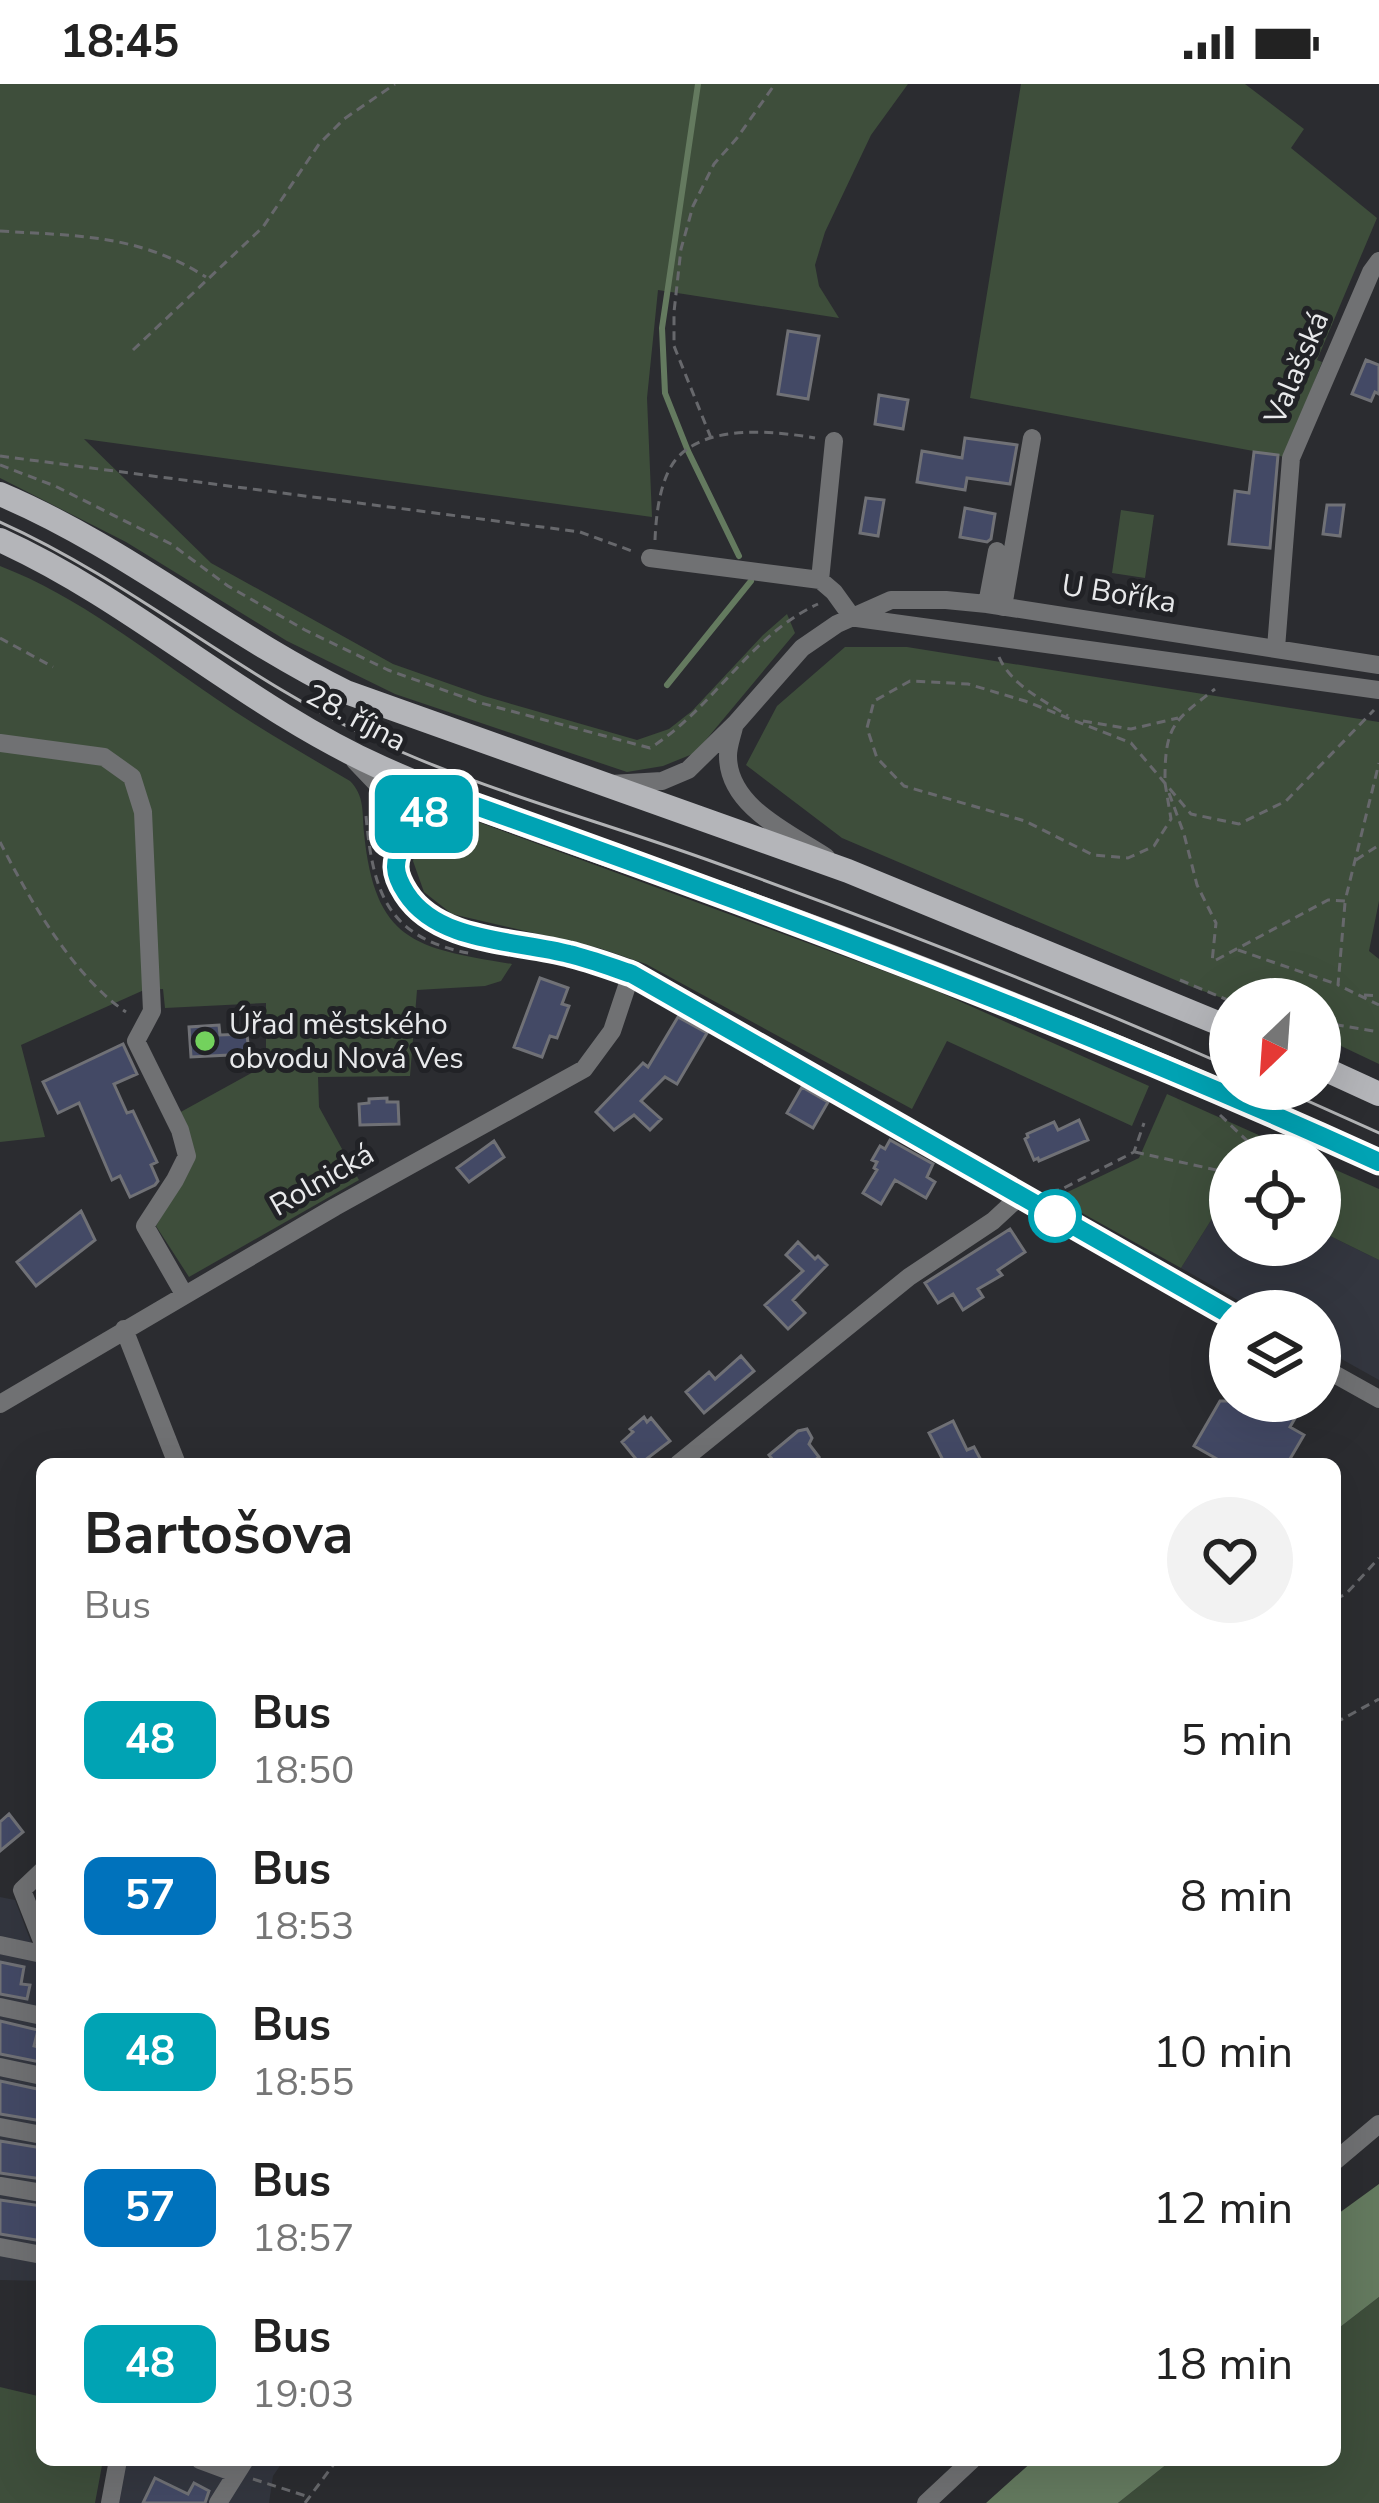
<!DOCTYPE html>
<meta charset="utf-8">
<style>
:root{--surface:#fff;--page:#f2f2f2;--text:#222;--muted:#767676}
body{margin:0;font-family:"Nunito Sans",sans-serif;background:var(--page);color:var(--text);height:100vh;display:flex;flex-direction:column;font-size:45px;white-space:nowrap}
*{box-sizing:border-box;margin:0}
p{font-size:39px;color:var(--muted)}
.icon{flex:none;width:66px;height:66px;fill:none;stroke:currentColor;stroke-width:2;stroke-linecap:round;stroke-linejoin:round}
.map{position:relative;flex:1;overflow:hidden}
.side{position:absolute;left:36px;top:1374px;width:1305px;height:1008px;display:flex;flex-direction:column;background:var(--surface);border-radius:18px;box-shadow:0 12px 48px #0002}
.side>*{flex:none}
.badge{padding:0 24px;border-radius:18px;font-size:42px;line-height:78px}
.needle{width:78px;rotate:205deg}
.fabs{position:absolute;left:1209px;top:894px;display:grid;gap:24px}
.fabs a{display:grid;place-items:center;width:132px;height:132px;border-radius:50%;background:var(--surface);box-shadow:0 12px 48px #0002;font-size:60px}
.map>.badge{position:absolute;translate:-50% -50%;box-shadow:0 0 0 6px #fff}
.round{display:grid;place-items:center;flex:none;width:126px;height:126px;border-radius:63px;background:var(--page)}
.headline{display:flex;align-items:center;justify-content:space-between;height:204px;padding:0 48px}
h1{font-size:57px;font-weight:700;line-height:90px}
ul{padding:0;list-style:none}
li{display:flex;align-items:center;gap:36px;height:156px;padding:0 48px}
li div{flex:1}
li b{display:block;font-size:45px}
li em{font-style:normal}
li .badge{min-width:132px;font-weight:700;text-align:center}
.status{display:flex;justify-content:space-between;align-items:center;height:84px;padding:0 60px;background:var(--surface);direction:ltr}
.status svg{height:33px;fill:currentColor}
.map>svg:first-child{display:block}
</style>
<div class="status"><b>18:45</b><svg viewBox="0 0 49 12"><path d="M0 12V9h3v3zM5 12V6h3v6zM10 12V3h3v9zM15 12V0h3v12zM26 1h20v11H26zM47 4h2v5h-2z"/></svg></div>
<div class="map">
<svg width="1379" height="2419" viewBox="0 0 1379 2419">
<rect width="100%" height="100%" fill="#2b2c30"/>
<path fill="#33363f" d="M 1230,1106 L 1230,1161 L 1320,1161 L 1320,1147 L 1379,1176 L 1379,1296 L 1320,1263 L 1320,1227 L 1257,1227 L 1181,1184 Z
M 0,1813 L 15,1816 L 36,1871 L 42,1913 L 42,2197 L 0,2196 Z
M 116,2376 L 284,2376 L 273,2392 L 269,2419 L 108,2419 Z"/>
<path fill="#3e4e3b" d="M 0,0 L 908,0 L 871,51 L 825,148 L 815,181 L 819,202 L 839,234 L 658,206 L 647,314 L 652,433 L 84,355 L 211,479 L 393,580 L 484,612 L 637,656 L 669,645 L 692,627 L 763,551 L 787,530 L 795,549 L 695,669 L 663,682 L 627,688 L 395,610 L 287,557 L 126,458 L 0,394 Z
M 1021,0 L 1245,0 L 1304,45 L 1291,64 L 1377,134 L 1317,276 L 1322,278 L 1285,373 L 970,314 Z
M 1121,426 L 1154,431 L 1145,494 L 1112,489 Z
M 0,482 C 78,512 146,567 215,614 C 258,644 304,670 350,697 C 365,712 362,729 364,749 C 375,858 415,864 512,880 L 501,897 L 485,902 L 417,906 L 410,992 L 318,993 L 319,1023 L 359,1096 L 189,1193 L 156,1142 L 185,1090 L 168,1035 L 266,981 L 266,919 L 165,924 L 163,905 L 144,906 L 21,961 L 45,1053 L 0,1058 Z
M 845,563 L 907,563 L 1379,638 L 1379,817 L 1369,867 L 1379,875 L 1379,980 L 1320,952 L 1320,915 L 1230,915 L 1230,917 L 1187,901 L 842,754 L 746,681 L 777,622 Z
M 462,732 L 930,904 L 1149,1002 L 1132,1042 L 947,957 L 912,1025 L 646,880 L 599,864 L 452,830 L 424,808 L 413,777 L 421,746 L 441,734 Z
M 1167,1010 L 1303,1071 L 1230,1071 L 1230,1106 L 1181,1184 L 1055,1114 L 1139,1074 Z
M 1320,1079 L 1379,1105 L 1379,1176 L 1320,1147 Z
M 1379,2213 L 1379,2419 L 1118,2419 L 1172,2376 L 1335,2376 L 1335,2247 Z
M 0,2303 L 42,2313 L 42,2376 L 103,2376 L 95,2419 L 0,2419 Z"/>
<path fill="#647a5f" d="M 1379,2100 L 1379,2213 L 1335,2247 L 1335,2132 Z
M 1034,2376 L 1172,2376 L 1118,2419 L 986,2419 Z"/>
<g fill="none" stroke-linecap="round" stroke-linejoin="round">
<path stroke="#647a5f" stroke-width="6" d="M 698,0 L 662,244 L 665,309 L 688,367 L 739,472
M 667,601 L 751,497"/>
</g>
<path fill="#434965" stroke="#707176" stroke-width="3" d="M 788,247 L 819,252 L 808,315 L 778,310 Z
M 1366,276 L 1379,281 L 1379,310 L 1375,308 L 1371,317 L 1352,310 Z
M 879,311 L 908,316 L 903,345 L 875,340 Z
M 965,354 L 1017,361 L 1010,400 L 967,394 L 965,406 L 917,398 L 922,367 L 962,374 Z
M 1254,368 L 1278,371 L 1270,464 L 1229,460 L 1235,407 L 1249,409 Z
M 866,414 L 884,416 L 878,452 L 860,449 Z
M 1327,421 L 1344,421 L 1340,452 L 1323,450 Z
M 965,424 L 995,430 L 991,455 L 987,458 L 960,453 Z
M 540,894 L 568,904 L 562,920 L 569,922 L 557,954 L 550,952 L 542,973 L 514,963 Z
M 678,933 L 707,949 L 677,1000 L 665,993 L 641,1017 L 661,1035 L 650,1046 L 634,1031 L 614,1046 L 596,1028 L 643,979 L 648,983 Z
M 219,941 L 220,951 L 247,950 L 249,970 L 191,973 L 189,943 Z
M 123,960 L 137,990 L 114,1000 L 127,1029 L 133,1027 L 157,1078 L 151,1081 L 158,1097 L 155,1101 L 130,1113 L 120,1092 L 112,1096 L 79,1019 L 58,1029 L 43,998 Z
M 802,1003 L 828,1018 L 813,1044 L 787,1029 Z
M 387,1014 L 387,1018 L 398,1018 L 399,1040 L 360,1041 L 359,1020 L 369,1019 L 369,1015 Z
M 1079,1036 L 1088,1056 L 1039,1077 L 1038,1074 L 1034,1076 L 1025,1055 L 1028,1053 L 1027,1050 L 1054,1038 L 1058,1046 Z
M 890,1056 L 933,1080 L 927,1093 L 935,1098 L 926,1114 L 895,1096 L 881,1120 L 863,1109 L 877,1086 L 874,1084 L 877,1078 L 872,1076 L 880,1062 L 885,1065 Z
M 494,1057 L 504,1073 L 469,1098 L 457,1084 Z
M 81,1127 L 95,1156 L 36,1202 L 17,1178 Z
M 1010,1145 L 1025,1168 L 998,1186 L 1002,1191 L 978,1205 L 983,1213 L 963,1226 L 953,1210 L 938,1219 L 925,1199 Z
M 798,1158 L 815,1175 L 818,1172 L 827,1181 L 793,1216 L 805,1229 L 788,1245 L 765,1221 L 803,1187 L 786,1171 Z
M 741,1272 L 754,1287 L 704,1329 L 686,1308 L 709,1288 L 715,1295 Z
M 1220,1317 L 1293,1317 L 1302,1322 L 1290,1343 L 1304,1351 L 1287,1380 L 1226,1380 L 1194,1362 Z
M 644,1333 L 647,1338 L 651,1334 L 670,1357 L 640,1380 L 622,1358 L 633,1348 L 630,1345 Z
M 953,1337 L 967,1366 L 974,1363 L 983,1380 L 940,1380 L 944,1378 L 929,1349 Z
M 807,1345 L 812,1354 L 809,1360 L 819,1373 L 810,1380 L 776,1380 L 769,1371 L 798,1347 Z
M 9,1730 L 23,1748 L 0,1767 L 0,1738 Z
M 0,1878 L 24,1883 L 21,1900 L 30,1901 L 27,1915 L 0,1910 Z
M 0,1937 L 38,1946 L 34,1962 L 42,1964 L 40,1978 L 0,1970 Z
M 0,1997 L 42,2006 L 42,2037 L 0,2030 Z
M 0,2057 L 42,2064 L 42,2095 L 0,2089 Z
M 0,2116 L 42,2122 L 42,2157 L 0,2150 Z
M 155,2394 L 188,2410 L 194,2399 L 209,2407 L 205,2419 L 143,2419 Z"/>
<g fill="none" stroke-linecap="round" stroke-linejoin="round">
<path stroke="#67686c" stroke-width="3" stroke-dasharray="9 6" stroke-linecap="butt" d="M 0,147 C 77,152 138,150 206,193
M 133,266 L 263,143 L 319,60 L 344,35 L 395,0
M 711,354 L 674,262 L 674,228 L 681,165 L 693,122 L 714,80 L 737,54 L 775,0
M 0,372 L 580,448 L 632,467
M 0,381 L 55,402 L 171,460 L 228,502 L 305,546 L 388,586 L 477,618 L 650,664 C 713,625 750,551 818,520
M 655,456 C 656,431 660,392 678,373 C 709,340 774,347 815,354
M 0,554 L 53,583
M 999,573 C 1011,601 1043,616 1068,632
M 1083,637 L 1131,645 L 1178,634
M 1165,694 C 1165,641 1175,636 1215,605
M 1165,699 L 1171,735 L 1154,762 L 1128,774 L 1093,771 L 1025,737 L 904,702 L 877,674 L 867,644 L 874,617 L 910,597 L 968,600 L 1025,617 L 1131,659 L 1191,730 L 1239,740 L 1286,717 L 1374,626
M 1169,709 L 1184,750 L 1197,801 L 1216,839 L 1212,878
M 366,732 C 373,810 388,855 473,870
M 0,758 C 29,815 73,892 126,928
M 1356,776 L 1379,761
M 1345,819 L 1338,901 L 1379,921
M 1238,866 L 1336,900
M 1216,876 L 1328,816 L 1345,817 L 1379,679
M 1180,896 L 1230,917
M 1364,911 L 1379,912
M 1320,938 L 1379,948
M 1220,1031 L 1262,1071
M 1135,1068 L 1230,1089
M 1050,1107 L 1060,1106 L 1134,1068 L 1144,1039
M 1335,1515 L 1346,1510 L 1379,1474
M 1335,1639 L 1379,1615
M 253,2395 L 309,2413
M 305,2419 L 337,2376"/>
<path stroke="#707173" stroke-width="18" d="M 650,474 L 820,496 L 834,508 L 852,533
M 820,496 L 834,357
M 987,520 L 997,467
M 1003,523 L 1032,354
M 857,534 L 1379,606
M 1276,564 L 1291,374 L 1371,188 L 1379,177
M 734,643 C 732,652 728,662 728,672 C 728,723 790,749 826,773
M 0,659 L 104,673 L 132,693 L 143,728 L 152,927 L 136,957 L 180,1046 L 187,1072 L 175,1096 L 145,1142 L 184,1210
M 355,677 L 376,699 L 382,711 C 398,764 386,816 446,843 L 571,870 L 631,890 L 1230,1231
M 611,700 L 662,697 L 688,686 L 736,639 L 802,564 L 837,540 L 891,516 L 946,516 L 987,520 L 1379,581
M 395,774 C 417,732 418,726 467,721
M 124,1245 L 177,1380
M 1320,1282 L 1379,1315
M 0,1320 L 335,1123 L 584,985 L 612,947 L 631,890
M 678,1380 L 909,1193 L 993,1137 L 1020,1112
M 42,1787 L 22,1806 L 42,1857
M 0,1861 L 42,1870
M 0,1923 L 42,1932
M 0,1983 L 42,1992
M 0,2043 L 42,2051
M 1335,2077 L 1379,2040
M 0,2102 L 42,2109
M 0,2163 L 42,2171
M 200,2376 L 235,2389
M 110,2419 L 118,2376
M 218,2419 L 245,2376
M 926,2419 L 972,2376"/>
<path stroke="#b4b5b9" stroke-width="24" d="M 0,410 C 123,462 226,549 346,608 L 848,787 L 1230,944
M 0,456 C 136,518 246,623 382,684 C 512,742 649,783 783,832 C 984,906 1184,988 1379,1078
M 1320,983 L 1379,1010"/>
<path stroke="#b2b3b5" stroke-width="3" d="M 0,438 C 133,498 243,595 375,656 C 482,706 597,736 708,776 C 884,839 1059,908 1230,983
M 1281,1005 L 1379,1049"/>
</g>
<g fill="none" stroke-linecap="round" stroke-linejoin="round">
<g stroke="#fff" stroke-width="27">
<path id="line" d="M 1230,1231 L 632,890 C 611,883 590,875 569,870 C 516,856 438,859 406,809 C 393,789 393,778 404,757 C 422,723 438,724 473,721 C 779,830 1083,943 1379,1078"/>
</g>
<use href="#line" stroke="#00a3b4" stroke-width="18"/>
</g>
<circle fill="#73d25d" stroke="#212226" stroke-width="4.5" cx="205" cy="957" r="12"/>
<circle fill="#fff" stroke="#00a3b4" stroke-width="6" cx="1055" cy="1132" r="24"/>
<g text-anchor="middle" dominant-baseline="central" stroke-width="10" stroke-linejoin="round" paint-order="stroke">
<g font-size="30" fill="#e8e9eb" stroke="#212226">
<text transform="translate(1297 284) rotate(-67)">Valašská</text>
<text transform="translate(1119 510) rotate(9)">U Boříka</text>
<text transform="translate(356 634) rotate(28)">28. října</text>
<text transform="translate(322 1096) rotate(-30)">Rolnická</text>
</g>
<g font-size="30" fill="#e8e9eb" stroke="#212226" text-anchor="start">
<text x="229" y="940">Úřad městského<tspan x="229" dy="34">obvodu Nová Ves</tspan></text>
</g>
</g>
</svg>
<div class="fabs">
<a><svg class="needle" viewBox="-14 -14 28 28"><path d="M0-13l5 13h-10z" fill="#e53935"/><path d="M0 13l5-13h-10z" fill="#767676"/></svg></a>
<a><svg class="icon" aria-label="locate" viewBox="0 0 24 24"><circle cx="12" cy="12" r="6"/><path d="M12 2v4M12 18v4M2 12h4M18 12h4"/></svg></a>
<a><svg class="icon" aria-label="layers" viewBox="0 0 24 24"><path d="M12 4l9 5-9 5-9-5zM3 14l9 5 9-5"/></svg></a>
</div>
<b class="badge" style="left:424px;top:730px;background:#00a3b4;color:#fff">48</b>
<section class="side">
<div class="headline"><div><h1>Bartošova</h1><p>Bus</p></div><a class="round"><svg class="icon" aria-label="heart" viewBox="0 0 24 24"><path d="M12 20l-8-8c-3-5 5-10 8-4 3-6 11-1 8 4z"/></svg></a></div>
<ul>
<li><span class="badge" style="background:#00a3b4;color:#fff">48</span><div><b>Bus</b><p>18:50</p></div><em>5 min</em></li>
<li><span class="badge" style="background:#0072bc;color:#fff">57</span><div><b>Bus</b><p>18:53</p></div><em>8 min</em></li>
<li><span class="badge" style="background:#00a3b4;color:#fff">48</span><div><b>Bus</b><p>18:55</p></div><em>10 min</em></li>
<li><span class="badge" style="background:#0072bc;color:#fff">57</span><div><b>Bus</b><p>18:57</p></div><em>12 min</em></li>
<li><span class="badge" style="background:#00a3b4;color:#fff">48</span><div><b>Bus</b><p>19:03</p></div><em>18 min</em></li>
</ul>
</section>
</div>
